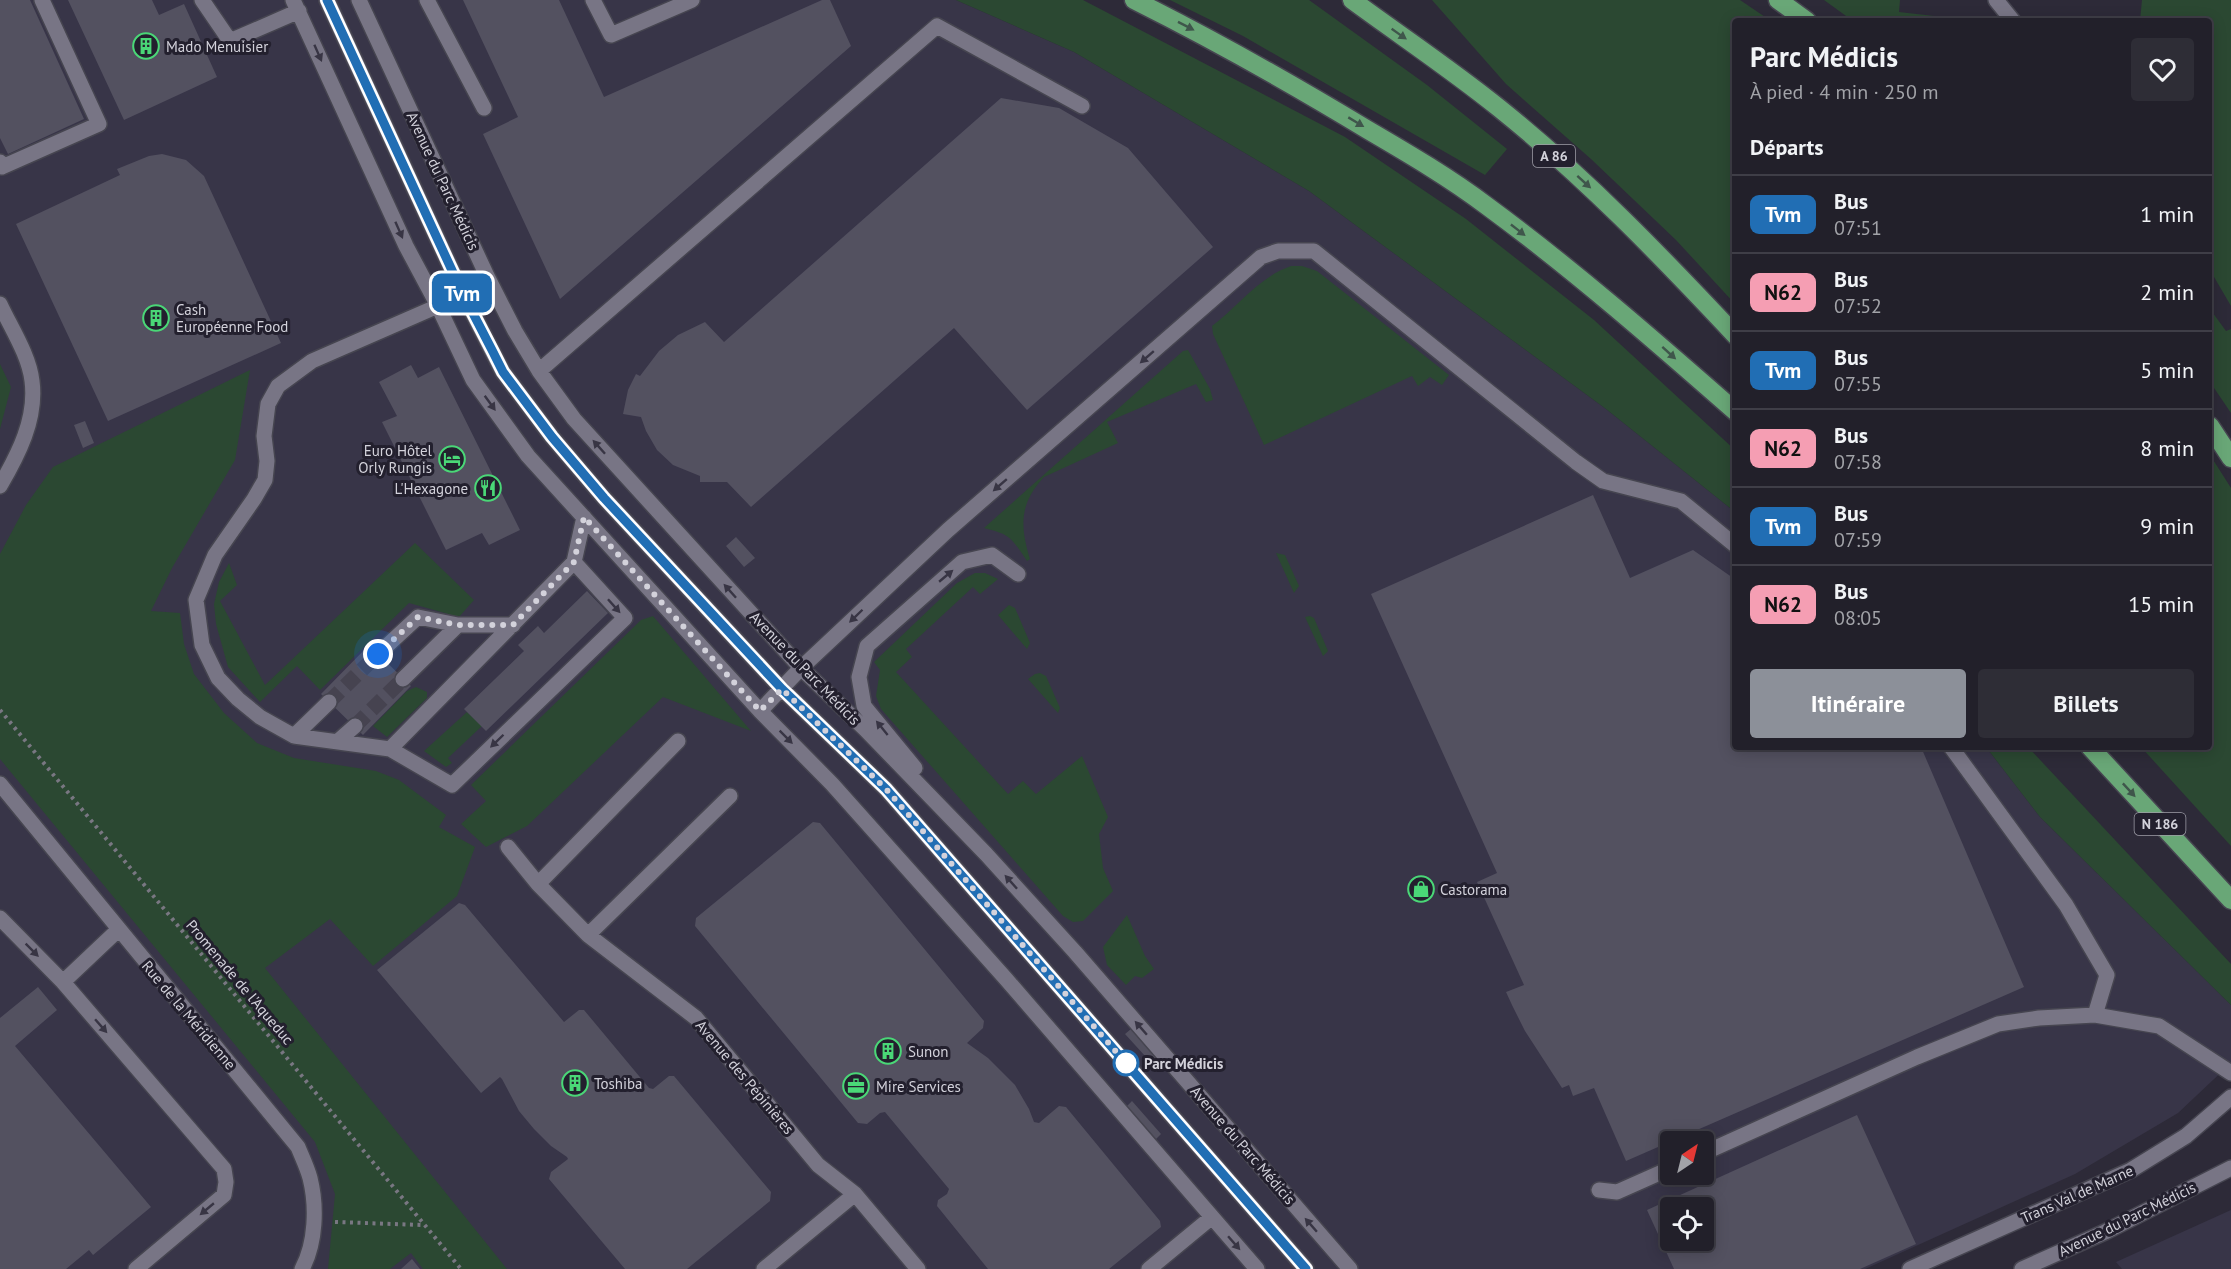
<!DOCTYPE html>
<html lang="fr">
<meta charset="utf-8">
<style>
:root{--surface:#22202a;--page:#2e2d36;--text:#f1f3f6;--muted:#a2a3a8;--line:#3f3e47;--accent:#8c9099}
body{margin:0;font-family:"PT Sans",sans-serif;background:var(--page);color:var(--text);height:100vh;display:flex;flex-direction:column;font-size:22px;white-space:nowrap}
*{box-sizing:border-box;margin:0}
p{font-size:20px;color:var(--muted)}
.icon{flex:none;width:33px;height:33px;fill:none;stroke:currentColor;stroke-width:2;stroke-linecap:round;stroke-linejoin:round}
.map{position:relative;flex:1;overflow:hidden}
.details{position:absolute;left:1732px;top:18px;width:480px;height:732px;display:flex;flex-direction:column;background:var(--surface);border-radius:6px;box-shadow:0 3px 15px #0003,0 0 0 2px var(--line)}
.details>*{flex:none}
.badge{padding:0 12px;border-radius:9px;font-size:21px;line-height:39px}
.needle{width:39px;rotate:35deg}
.buttons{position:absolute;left:1660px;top:1131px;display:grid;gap:12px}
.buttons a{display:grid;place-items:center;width:54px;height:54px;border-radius:6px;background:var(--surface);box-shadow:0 3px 15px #0003,0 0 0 2px var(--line);font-size:30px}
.you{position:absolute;width:30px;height:30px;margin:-15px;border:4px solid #fff;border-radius:50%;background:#1a73e8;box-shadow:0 0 0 9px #1a73e833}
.map>.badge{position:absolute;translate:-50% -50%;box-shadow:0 0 0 3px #fff}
h2{padding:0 18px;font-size:22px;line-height:54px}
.round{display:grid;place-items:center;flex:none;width:63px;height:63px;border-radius:6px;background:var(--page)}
.head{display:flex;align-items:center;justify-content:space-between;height:102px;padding:0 18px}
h1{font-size:28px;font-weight:600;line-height:45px}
.button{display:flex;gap:12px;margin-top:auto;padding:12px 18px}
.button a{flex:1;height:69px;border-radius:6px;background:var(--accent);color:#fff;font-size:24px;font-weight:600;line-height:69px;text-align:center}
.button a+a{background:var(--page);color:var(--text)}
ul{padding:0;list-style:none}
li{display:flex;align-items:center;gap:18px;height:78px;padding:0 18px;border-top:2px solid var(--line)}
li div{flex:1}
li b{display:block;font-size:22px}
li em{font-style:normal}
li .badge{min-width:66px;font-weight:700;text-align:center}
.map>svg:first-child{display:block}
</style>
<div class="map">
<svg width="2231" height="1269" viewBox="0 0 2231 1269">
<rect width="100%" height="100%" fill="#2d2a38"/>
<path fill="#383548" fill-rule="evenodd" d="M 0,0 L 956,0 L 1074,52 L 1309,191 L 1606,409 L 1735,512 L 1736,747 L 1986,747 L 2040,817 L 2231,1005 L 2231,1063 L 2178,1113 L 2075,1174 L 1865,1269 L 0,1269 ZM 1671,1142 L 1704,1142 L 1704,1174 L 1671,1174 ZM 1671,1208 L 1704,1208 L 1704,1240 L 1671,1240 Z
M 2231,1210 L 2231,1269 L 2122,1269 L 2116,1262 Z"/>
<path fill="#2b4832" d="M 956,0 L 1083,0 L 1345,137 L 1466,219 L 1594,320 L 1735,450 L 1735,512 L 1606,409 L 1309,191 L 1074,52 Z
M 1170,0 L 1309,0 L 1427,85 L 1507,149 L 1485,175 L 1243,36 Z
M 1432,0 L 1740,0 L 1771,21 L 1736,21 L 1735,304 L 1676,240 L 1591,159 L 1506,84 Z
M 1824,0 L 1900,0 L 1899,12 L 1978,21 L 1853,21 Z
M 2142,0 L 2231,0 L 2231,306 L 2210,270 L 2210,21 L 2140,21 Z
M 1291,266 L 1302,266 L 1317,271 L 1449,375 L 1442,385 L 1430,377 L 1418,386 L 1412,376 L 1264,445 L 1213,334 L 1212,326 C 1238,306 1259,277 1291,266 Z
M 2210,309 L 2226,331 L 2231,329 L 2231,413 L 2210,382 Z
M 1188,350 L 1210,389 L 1213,400 L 1206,402 L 1196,384 L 1107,422 L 1118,443 L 1044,477 C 1019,504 1020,526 1030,559 L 1027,561 C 1011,538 1012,535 984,528 L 1183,351 Z
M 0,364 L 11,387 L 0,429 Z
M 250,370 L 235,460 L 172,568 L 151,611 L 180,613 L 184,644 L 194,674 L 224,713 L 257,743 L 294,758 L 376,771 L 399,780 L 446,815 L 439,827 L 475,847 L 457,896 L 373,966 L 330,919 L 265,968 L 507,1269 L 423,1269 L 411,1253 L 390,1269 L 328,1269 L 335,1194 L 315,1142 L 0,759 L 0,554 L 26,505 L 53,467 Z
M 2210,455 L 2231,488 L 2231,846 L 2141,747 L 2210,747 Z
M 415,543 L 474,600 L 459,617 L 409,603 L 320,690 L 297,666 L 260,702 L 228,667 L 216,624 L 214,604 L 219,582 L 229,563 L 237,585 L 220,601 L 265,685 Z
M 1276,553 L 1285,555 L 1299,586 L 1294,593 Z
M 975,573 L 985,573 L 998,579 L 980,594 L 973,587 L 906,649 L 912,657 L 896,672 L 1008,794 L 1023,781 L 1036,794 L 1082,756 L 1108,817 L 1099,834 L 1103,868 L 1113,891 L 1083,921 L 1073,922 L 1063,916 L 881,709 L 876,696 L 880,670 L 874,662 L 957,583 Z
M 1009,605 L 1015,608 L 1030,643 L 1027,649 L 998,615 Z
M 653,616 L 751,731 L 663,697 L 527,826 L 486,847 L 461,824 L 486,801 L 471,785 L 641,620 Z
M 1310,616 L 1314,618 L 1328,651 L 1323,656 L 1305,617 Z
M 1040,673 L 1046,676 L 1060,708 L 1058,713 L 1028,679 L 1035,674 Z
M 416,687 L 427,692 L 427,698 L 387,737 L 373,726 L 407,691 Z
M 467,712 L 482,726 L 448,758 L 452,763 L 446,767 L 424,751 Z
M 1986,747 L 2028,747 L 2231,964 L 2231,1005 L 2040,817 Z
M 1127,915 L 1145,956 L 1154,969 L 1142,978 L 1135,976 L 1126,985 L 1107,965 L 1103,947 Z"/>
<path fill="#535160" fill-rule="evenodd" d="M 0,0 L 30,0 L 84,119 L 8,154 L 0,138 Z
M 68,0 L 152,0 L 159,15 L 184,4 L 217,77 L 124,120 Z
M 463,0 L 559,0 L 604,97 L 822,0 L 830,0 L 851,46 L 560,299 L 483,134 L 518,117 Z
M 1001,98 L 1059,108 L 1128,148 L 1213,247 L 1027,410 L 954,328 L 751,507 L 727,482 L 700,482 L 700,476 L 673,465 L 657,450 L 646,431 L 641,417 L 623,414 L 628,390 L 636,374 L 640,376 L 659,351 L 678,335 L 705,322 L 724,342 Z
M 162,154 L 186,160 L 204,176 L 281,343 L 108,421 L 16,224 L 120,175 L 117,169 L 149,156 Z
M 411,365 L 418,378 L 439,367 L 520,530 L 489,545 L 482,533 L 446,550 L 382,422 L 397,416 L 379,382 Z
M 85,421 L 94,443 L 83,448 L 74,425 Z
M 1593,495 L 1630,578 L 1693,550 L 1736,580 L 1736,747 L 1921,747 L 2024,987 L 1626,1161 L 1594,1088 L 1573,1096 L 1569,1085 L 1562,1088 L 1525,1031 L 1512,1005 L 1506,992 L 1524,985 L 1477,882 L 1497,873 L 1371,594 Z
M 736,537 L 755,558 L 744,567 L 726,546 Z
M 587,591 L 608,613 L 486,731 L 464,709 L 524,651 L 518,645 L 538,626 L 544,633 Z
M 369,645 L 411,686 L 363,735 L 321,694 Z
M 813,822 L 820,823 L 984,1021 L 983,1028 L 967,1043 L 988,1058 L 1015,1085 L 1029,1109 L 1034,1122 L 1039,1123 L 1059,1106 L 1066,1107 L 1160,1221 L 1161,1227 L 1109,1269 L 988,1269 L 937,1206 L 938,1200 L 947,1194 L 949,1189 L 885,1112 L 880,1113 L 867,1124 L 858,1123 L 695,926 L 696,918 Z
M 459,903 L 465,905 L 564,1022 L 579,1010 L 584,1010 L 649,1088 L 653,1089 L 669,1076 L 674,1076 L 771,1192 L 770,1201 L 687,1269 L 625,1269 L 549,1179 L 551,1172 L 568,1159 L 567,1157 L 551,1146 L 534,1129 L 519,1111 L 502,1079 L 500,1077 L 481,1093 L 377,970 Z
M 38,987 L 57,1010 L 15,1046 L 151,1207 L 93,1255 L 89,1250 L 66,1269 L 0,1269 L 0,1018 Z
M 1131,1029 L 1160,1063 L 1155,1067 L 1125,1034 Z
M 1132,1101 L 1161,1134 L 1156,1139 L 1127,1106 Z
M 1857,1115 L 1916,1244 L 1860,1269 L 1674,1269 L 1647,1210 ZM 1671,1208 L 1704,1208 L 1704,1240 L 1671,1240 Z
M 412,1259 L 420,1269 L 401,1269 Z"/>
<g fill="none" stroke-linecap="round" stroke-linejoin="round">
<path stroke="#464350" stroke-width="15" stroke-dasharray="15 8" stroke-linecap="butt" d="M 329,702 L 378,654
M 355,726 L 403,679"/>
<g stroke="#464550" stroke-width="18">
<path id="minor" d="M 202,0 L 230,41 L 299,11
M 293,0 L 406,246 L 438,306 L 473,380 L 528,456 L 760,711 L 832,784 L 1006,979 L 1257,1269
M 327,0 L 462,292 L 503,372 L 552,437 L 604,498 L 782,689 L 886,789 L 1306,1269
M 359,0 L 487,276 L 515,331 L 539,371 L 574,419 L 801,668 L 865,729 L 986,854 L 1075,952 L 1350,1269
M 427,0 L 484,108
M 593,0 L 611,35 L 692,0
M 1996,0 L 2013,21
M 0,162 L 2,167 L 99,124 L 42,0
M 487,276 L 438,306 L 312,361 L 278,386 L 268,404 L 264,436 L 267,461 L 265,480 L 254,499 L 215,555 L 196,600 L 202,645 L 218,678 L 238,699 L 260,717 L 294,736 L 390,749 L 574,562 L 584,517
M 0,304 C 11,328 29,355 32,381 C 37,419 18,455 0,486
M 539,371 L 937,26 L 1082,106
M 378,654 L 418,617 L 458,625 L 513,625
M 403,679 L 458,625
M 760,711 L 801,668 L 948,530 L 1261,257 L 1278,251 L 1314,251 L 1576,462 L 1603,481 L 1681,501 L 1736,546
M 294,736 L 329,702
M 338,741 L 355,726
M 1951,747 L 2066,905 L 2107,975 L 2095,1015 L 2159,1026 L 2231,1073
M 390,749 L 452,785 L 625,618 L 574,562
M 915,768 L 864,706 L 859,677 L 867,646 L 962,562 L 992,555 L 1018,574
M 0,784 L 298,1147 C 302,1157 307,1167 310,1178 C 317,1206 316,1243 302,1269
M 508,847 L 538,884 L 588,935 L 696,1018 L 818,1165 L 855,1194 L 918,1269
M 538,884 L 678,741
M 0,918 L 63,982 L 224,1169 L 226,1182 L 224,1195 L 136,1269
M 588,935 L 730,796
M 63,982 L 118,930
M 1704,1153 L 1917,1057 L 1998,1024 L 2039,1018 L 2095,1015
M 1599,1190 L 1617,1192 L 1671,1168
M 764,1269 L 855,1194
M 1149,1269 L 1212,1217
M 1910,1269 L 2131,1170 L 2186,1136 L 2231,1097
M 2022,1269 L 2105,1232 L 2231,1168"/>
</g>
<g stroke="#464550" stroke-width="21">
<path id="highway" d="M 1134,0 C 1214,40 1292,84 1368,130 C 1409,154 1450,178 1487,206 C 1574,270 1655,341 1736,412
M 1352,0 C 1401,36 1452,70 1499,108 C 1585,177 1661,256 1736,336
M 1778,0 L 1807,21
M 2210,426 L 2231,458
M 2090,747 L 2231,900"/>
</g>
<path stroke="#797782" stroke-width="4" stroke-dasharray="3 4.5" stroke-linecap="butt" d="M 0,710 L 461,1269
M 335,1222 L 423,1225"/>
<use href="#minor" stroke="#787585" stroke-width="15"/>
<use href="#highway" stroke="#69a777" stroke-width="18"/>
</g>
<defs><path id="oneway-solid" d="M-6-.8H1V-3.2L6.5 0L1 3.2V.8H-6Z" transform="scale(1.5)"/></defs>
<g fill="#3f564b">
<use href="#oneway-solid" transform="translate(1186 26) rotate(27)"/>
<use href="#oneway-solid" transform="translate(1399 34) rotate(35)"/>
<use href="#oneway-solid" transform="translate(1356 122) rotate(31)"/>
<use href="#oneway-solid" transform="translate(1584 182) rotate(42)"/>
<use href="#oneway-solid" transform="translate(1518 230) rotate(38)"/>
<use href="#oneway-solid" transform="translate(1669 353) rotate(42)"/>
<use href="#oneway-solid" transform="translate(2129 790) rotate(47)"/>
</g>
<g fill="#383544">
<use href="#oneway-solid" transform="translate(318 53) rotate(66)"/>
<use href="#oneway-solid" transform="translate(399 230) rotate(66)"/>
<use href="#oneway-solid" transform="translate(1147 357) rotate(139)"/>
<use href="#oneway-solid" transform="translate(490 403) rotate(54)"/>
<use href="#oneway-solid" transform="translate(599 447) rotate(-132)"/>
<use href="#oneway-solid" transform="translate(1000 485) rotate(139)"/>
<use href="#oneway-solid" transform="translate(946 576) rotate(-40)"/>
<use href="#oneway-solid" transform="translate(730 591) rotate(-132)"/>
<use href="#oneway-solid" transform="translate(614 606) rotate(48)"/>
<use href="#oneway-solid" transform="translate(856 616) rotate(136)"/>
<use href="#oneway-solid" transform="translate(882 728) rotate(-129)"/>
<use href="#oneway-solid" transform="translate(786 737) rotate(45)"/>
<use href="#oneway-solid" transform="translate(497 741) rotate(136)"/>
<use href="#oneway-solid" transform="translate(1011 882) rotate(-132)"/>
<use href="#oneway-solid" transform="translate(32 950) rotate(45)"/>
<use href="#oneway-solid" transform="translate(101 1026) rotate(49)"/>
<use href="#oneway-solid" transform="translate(1141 1028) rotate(-131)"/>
<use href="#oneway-solid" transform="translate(207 1209) rotate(140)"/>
<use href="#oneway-solid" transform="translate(1311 1225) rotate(-131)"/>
<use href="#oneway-solid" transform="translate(1234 1243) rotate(49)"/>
</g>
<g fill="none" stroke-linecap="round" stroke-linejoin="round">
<g stroke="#fff" stroke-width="14">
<path id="line" d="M 327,0 L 462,292 L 493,352 L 503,372 L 552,437 L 604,498 L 782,689 L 886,789 L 1306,1269"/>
</g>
<use href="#line" stroke="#216eb4" stroke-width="9"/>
<path stroke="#d3d2db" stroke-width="6" stroke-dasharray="0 10.8" d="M 378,654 L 418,617 L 458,625 L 513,625 L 574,562 L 584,517 L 760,711 L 782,689 L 886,789 L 1126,1063"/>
</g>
<defs>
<g id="building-ring" transform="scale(1.35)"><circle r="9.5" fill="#23202e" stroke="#4ad777" stroke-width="1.5"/><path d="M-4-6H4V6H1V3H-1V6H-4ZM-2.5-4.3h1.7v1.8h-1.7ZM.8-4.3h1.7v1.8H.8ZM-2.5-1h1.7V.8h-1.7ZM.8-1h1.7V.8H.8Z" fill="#4ad777"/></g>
<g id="hotel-ring" transform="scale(1.35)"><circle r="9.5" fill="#23202e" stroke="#4ad777" stroke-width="1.5"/><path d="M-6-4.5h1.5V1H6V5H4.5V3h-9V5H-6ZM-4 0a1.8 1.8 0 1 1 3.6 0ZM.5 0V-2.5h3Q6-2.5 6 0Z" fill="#4ad777"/></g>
<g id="restaurant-ring" transform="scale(1.35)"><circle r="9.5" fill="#23202e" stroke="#4ad777" stroke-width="1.5"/><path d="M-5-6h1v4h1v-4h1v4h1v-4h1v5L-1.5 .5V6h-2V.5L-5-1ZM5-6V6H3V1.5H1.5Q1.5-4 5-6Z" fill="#4ad777"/></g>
<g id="shop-ring" transform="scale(1.35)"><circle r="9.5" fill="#23202e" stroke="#4ad777" stroke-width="1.5"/><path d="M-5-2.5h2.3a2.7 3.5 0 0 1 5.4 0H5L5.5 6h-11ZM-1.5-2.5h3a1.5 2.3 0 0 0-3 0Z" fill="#4ad777"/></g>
<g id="office-ring" transform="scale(1.35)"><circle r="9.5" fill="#23202e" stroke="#4ad777" stroke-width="1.5"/><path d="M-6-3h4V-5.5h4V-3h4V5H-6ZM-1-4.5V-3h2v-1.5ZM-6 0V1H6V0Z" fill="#4ad777"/></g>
</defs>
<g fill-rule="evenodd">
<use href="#building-ring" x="146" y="46"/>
<use href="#building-ring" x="156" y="318"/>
<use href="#hotel-ring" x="452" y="459"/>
<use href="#restaurant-ring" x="488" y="488"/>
<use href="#shop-ring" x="1421" y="889"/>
<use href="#building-ring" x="888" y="1051"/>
<use href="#building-ring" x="575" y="1083"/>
<use href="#office-ring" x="856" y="1086"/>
</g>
<circle fill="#fff" stroke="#216eb4" stroke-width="3" cx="1126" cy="1063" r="12"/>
<g text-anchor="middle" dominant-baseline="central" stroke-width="6" stroke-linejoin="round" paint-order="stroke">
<g fill="#23202e" stroke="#9e9da7" stroke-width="1.5">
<rect x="1533" y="145" width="42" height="22" rx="4.5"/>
<rect x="2134.5" y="813" width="51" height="22" rx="4.5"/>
</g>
<g font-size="14" font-weight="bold" fill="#d3d2db">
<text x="1554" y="156">A 86</text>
<text x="2160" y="824">N 186</text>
</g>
<g font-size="15" fill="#d3d2db" stroke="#23202e" text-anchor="start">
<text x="166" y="46">Mado Menuisier</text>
<text x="176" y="309">Cash<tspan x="176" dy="17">Européenne Food</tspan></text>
<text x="432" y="450" text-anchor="end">Euro Hôtel<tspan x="432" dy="17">Orly Rungis</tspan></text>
<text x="468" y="488" text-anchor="end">L'Hexagone</text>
<text x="1440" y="889">Castorama</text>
<text x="908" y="1051">Sunon</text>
<text x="594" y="1083">Toshiba</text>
<text x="876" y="1086">Mire Services</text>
</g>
<g font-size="15" fill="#d3d2db" stroke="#23202e">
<text transform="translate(443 181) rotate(65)">Avenue du Parc Médicis</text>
<text transform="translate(805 668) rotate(46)">Avenue du Parc Médicis</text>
<text transform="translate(240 982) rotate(50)">Promenade de l'Aqueduc</text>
<text transform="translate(189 1015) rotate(50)">Rue de la Méridienne</text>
<text transform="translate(745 1077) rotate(50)">Avenue des Pépinières</text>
<text transform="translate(1243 1145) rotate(49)">Avenue du Parc Médicis</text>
<text transform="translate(2077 1194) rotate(-24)">Trans Val de Marne</text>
<text transform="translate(2127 1219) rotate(-26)">Avenue du Parc Médicis</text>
</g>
<g font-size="15" font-weight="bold" fill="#d3d2db" stroke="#23202e" text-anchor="start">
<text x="1144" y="1063">Parc Médicis</text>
</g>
</g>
</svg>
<div class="buttons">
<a><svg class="needle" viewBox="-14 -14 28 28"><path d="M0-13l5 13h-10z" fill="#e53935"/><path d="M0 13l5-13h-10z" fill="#a2a3a8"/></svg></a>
<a><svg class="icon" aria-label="locate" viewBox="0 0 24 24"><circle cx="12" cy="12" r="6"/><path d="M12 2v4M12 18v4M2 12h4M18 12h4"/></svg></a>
</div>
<div class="you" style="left:378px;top:654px"></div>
<b class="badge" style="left:462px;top:293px;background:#216eb4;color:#fff">Tvm</b>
<section class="details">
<div class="head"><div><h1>Parc Médicis</h1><p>À pied · 4 min · 250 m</p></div><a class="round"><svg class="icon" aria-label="heart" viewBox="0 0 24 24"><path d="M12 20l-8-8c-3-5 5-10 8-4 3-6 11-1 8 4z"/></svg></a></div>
<h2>Départs</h2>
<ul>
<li><span class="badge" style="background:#216eb4;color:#fff">Tvm</span><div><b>Bus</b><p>07:51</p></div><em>1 min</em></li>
<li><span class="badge" style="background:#f59eb3;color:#111">N62</span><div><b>Bus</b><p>07:52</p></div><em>2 min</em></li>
<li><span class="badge" style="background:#216eb4;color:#fff">Tvm</span><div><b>Bus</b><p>07:55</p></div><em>5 min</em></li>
<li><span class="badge" style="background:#f59eb3;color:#111">N62</span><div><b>Bus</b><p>07:58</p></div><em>8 min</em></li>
<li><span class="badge" style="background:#216eb4;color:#fff">Tvm</span><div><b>Bus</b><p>07:59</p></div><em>9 min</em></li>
<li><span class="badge" style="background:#f59eb3;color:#111">N62</span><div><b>Bus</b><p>08:05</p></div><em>15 min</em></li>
</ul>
<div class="button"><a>Itinéraire</a><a>Billets</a></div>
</section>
</div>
